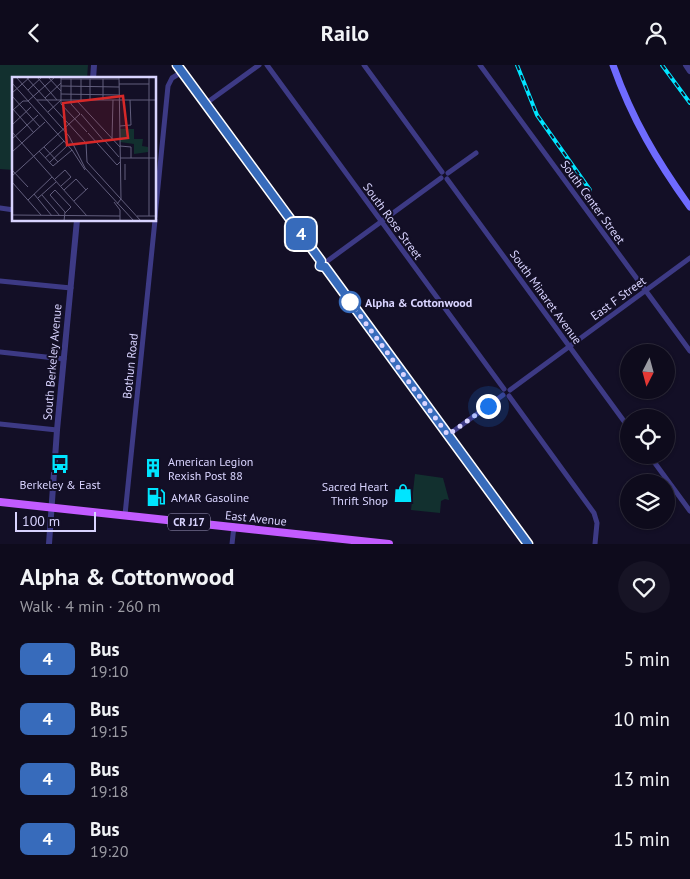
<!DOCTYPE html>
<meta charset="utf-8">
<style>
:root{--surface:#0e0b1c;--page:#171425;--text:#f1f3f6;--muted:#9b9ba3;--line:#2e2b3b}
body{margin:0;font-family:"PT Sans",sans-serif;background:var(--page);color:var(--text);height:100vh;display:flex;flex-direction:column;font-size:19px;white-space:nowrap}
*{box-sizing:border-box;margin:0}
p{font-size:16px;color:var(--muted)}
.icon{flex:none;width:28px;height:28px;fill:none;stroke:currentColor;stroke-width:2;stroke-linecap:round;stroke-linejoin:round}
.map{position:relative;height:479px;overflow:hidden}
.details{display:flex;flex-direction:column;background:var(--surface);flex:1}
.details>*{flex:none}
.badge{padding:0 10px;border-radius:8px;font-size:18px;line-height:32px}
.needle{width:32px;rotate:186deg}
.tools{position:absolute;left:620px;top:279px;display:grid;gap:10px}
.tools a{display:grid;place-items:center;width:55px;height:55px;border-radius:50%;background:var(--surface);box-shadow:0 1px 4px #0004,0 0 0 1px var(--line);font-size:25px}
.scale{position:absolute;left:15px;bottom:12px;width:81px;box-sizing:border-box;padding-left:5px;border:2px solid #d9d4ff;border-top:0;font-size:14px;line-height:18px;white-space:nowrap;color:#d9d4ff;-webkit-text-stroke:4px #130f26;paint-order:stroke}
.you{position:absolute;width:25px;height:25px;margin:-12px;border:4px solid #fff;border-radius:50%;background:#1a73e8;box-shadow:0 0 0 8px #1a73e833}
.map>.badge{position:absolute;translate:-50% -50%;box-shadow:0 0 0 2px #fff}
.round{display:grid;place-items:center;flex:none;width:52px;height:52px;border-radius:26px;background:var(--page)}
.summary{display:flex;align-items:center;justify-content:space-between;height:85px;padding:0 20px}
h1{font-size:24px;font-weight:700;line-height:38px}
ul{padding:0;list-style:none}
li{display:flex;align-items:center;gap:15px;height:60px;padding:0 20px}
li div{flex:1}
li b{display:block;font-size:19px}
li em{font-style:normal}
li .badge{min-width:55px;font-weight:700;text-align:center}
header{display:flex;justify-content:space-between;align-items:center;height:65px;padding:0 20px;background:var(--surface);font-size:22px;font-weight:700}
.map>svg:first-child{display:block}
</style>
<header><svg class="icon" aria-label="back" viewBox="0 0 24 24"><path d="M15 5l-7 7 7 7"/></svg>Railo<svg class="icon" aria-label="person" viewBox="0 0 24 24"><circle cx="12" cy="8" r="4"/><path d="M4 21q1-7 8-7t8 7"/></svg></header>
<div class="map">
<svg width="690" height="479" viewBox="0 0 690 479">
<rect width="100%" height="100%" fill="#130f26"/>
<path fill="#12302f" d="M 0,0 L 88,0 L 87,14 L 14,14 L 14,105 L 0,104 Z
M 415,409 L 443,413 L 449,435 L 445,434 L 441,436 L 440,448 L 411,445 Z"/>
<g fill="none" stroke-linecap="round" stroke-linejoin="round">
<path stroke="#3d3a85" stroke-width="5" d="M 177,0 L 321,196 L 320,201 L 325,202
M 267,0 L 504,324
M 364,0 L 442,107
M 480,0 L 690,286
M 205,39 L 259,0
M 448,108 L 476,88
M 447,114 L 629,363
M 0,143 L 14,145
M 155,152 L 168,21 L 172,13 L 182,7
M 321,196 L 326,197 L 325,202 L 528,479
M 326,197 L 441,113
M 0,216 L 71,223
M 0,287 L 64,294
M 510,325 L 690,193
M 509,331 L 594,448 L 597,458 L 595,479
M 0,359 L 57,365
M 448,370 L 503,330
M 649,390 L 690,446
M 125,450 L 155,155
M 232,479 L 234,461"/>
<path stroke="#3d3a85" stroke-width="6" d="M 686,0 L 690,6
M 93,14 L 94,0
M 49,479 L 57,365 L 77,155"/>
<path stroke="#6f6bff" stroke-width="7" d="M 613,0 C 632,54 657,96 690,142"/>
<path stroke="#c25bff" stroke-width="8" d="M 0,437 L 389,479"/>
<g stroke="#00e5ff" stroke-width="4">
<path id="rail" d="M 517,0 L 537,50 L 590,125
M 662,0 L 690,38"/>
</g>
<use href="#rail" stroke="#130f26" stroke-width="2" stroke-dasharray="5.5" stroke-linecap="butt"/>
</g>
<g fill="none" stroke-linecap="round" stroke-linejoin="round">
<g stroke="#fff" stroke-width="11">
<path id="line" d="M 177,0 L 321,196 L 320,201 L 325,202 L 528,479"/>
</g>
<use href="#line" stroke="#376bbb" stroke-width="8"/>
<path stroke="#d9d4ff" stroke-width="5" stroke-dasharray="0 9" d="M 350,237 L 448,370 L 488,341"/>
</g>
<defs>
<g id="bus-bare" transform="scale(1.5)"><path d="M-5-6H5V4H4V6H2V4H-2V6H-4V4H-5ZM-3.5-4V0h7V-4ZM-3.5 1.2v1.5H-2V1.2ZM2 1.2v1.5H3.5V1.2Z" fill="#00e5ff" stroke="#130f26" stroke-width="2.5" paint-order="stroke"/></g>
<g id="building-bare" transform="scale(1.5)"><path d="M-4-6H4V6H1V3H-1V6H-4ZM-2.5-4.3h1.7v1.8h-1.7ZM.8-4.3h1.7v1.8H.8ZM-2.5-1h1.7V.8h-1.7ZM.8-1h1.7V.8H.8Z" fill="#00e5ff" stroke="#130f26" stroke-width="2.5" paint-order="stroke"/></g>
<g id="shop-bare" transform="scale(1.5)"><path d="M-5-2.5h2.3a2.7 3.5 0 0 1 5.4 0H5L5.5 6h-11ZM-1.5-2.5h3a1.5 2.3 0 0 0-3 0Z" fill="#00e5ff" stroke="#130f26" stroke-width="2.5" paint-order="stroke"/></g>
<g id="fuel-bare" transform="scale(1.5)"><path d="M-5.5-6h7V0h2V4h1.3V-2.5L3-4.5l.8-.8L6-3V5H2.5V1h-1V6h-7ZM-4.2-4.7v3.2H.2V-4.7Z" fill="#00e5ff" stroke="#130f26" stroke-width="2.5" paint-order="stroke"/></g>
</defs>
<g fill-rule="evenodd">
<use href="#bus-bare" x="60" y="399"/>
<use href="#building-bare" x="153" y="403"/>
<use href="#shop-bare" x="403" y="428"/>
<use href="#fuel-bare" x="156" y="432"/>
</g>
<circle fill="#fff" stroke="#376bbb" stroke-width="2.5" cx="350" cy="237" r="10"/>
<g text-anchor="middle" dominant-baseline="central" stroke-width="4" stroke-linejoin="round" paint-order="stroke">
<rect fill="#130f26" stroke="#9e99be" stroke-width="1" x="168" y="448.5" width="42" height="17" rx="4"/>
<g font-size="11" font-weight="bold" fill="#d9d4ff">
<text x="189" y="457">CR J17</text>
</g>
<g font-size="12" fill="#d9d4ff" stroke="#130f26">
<text transform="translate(593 137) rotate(54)">South Center Street</text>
<text transform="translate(393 156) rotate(54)">South Rose Street</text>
<text transform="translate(546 232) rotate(54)">South Minaret Avenue</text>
<text transform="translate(618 233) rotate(-36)">East F Street</text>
<text transform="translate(52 297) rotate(-85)">South Berkeley Avenue</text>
<text transform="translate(130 301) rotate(-84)">Bothun Road</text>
<text transform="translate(256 453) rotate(6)">East Avenue</text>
</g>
<g font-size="12" font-weight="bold" fill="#d9d4ff" stroke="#130f26" text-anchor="start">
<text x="365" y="237">Alpha &amp; Cottonwood</text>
</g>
<g font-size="12" fill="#d9d4ff" stroke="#130f26" text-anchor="start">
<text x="168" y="396">American Legion<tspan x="168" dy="14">Rexish Post 88</tspan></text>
<text x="60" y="419" text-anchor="middle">Berkeley &amp; East</text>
<text x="388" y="421" text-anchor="end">Sacred Heart<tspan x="388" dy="14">Thrift Shop</tspan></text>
<text x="171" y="432">AMAR Gasoline</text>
</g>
</g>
<g transform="translate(12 12)">
<rect width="144" height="144" fill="#130f26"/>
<path d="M 108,52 L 122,52 L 122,62 L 131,62 L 130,69 L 136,70 L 136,75 L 122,77 L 122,67 L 108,65 Z" fill="#12302f"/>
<path fill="none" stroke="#625e7d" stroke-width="1" d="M 4,0 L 57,59 L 73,91 L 122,144M 14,0 L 74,66 L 75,85 L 129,144M 25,0 L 45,23M 36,0 L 49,14M 49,0 L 49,27 L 75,55M 137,0 L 137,139M 49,2 L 107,2M 59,2 L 59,27 L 68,37M 0,6 L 60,73 L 73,93M 107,7 L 137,7M 49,9 L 107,10M 16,13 L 30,0M 0,16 L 18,0M 49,17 L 107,18M 0,19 L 28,50M 33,21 L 49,6M 25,23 L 144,23M 69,23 L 69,2M 78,23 L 78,2M 91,23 L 91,2M 16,24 L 43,0M 65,24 L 108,70M 0,31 L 22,56M 1,33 L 11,24 L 16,24M 36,35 L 49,23M 69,37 L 92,64M 0,48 L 19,30M 108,49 L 119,48 L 118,23M 0,55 L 75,139M 76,56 L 105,88 L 108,85M 0,62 L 26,38M 100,62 L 101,23M 93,64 L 107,80M 108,69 L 119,70 L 119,81M 32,70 L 46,85M 27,74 L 41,89 L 60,73M 0,75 L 33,45M 33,81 L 52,64M 108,81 L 144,81M 37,86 L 56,68M 113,87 L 113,103M 0,93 L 16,110M 0,99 L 68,37M 43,102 L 53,93 L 59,100 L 49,109M 0,105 L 29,138M 52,113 L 64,102 L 74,113M 22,117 L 40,139M 30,118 L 48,139M 26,121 L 44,105M 16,123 L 40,100M 62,124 L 76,111M 102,125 L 108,133 L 108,144M 105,127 L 109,122 L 107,0M 0,138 L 108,139M 125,139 L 144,139M 52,144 L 53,135 L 38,118 L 43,113 L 59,130 L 53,136"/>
<path fill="#d62828" fill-opacity="0.15" stroke="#d62828" stroke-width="2.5" d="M 111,19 L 116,61 L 55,68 L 51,26 Z"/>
<rect width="144" height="144" fill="none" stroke="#d9d4ff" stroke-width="2.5"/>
</g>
</svg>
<div class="tools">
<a><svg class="needle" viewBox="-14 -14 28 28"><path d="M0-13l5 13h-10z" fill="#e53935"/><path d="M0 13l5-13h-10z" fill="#9b9ba3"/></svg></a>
<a><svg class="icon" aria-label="locate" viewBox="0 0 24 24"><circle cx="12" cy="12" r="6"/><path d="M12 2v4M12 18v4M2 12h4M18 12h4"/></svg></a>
<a><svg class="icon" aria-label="layers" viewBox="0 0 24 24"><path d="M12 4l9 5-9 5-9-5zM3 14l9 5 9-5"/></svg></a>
</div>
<div class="scale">100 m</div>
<div class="you" style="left:488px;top:341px"></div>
<b class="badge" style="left:301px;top:169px;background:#376bbb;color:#fff">4</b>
</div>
<section class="details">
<div class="summary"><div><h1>Alpha &amp; Cottonwood</h1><p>Walk · 4 min · 260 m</p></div><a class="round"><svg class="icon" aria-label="heart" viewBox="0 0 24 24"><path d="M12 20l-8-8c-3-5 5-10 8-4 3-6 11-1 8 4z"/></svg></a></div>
<ul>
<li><span class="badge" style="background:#376bbb;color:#fff">4</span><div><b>Bus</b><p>19:10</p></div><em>5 min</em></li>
<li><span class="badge" style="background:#376bbb;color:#fff">4</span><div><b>Bus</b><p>19:15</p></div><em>10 min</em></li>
<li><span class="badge" style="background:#376bbb;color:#fff">4</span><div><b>Bus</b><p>19:18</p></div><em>13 min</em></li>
<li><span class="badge" style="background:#376bbb;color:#fff">4</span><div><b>Bus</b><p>19:20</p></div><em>15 min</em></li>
</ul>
</section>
